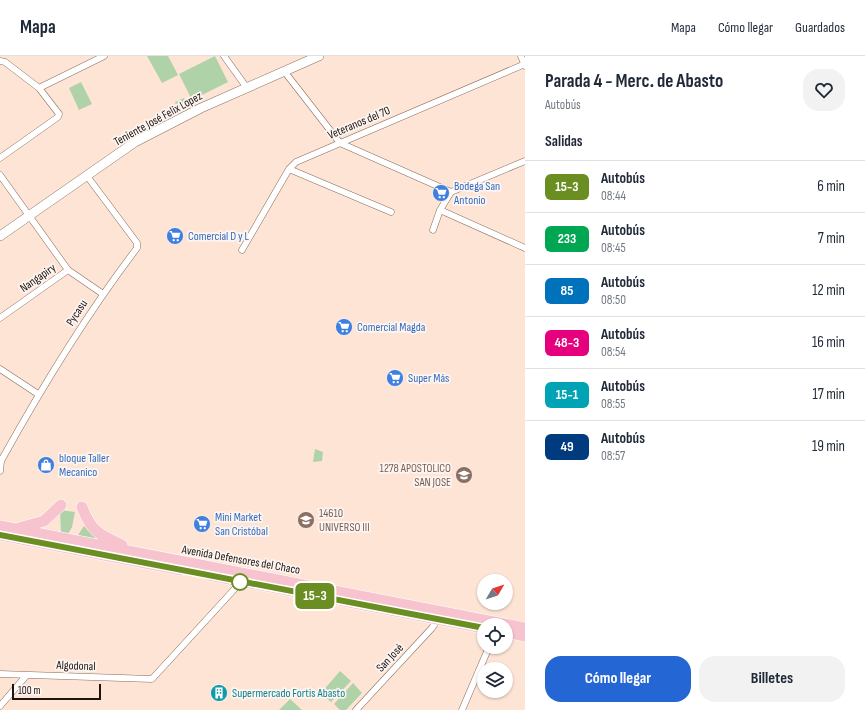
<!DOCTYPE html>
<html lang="es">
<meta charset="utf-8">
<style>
:root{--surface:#fff;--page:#f2f2f3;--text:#1f2937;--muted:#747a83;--line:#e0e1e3;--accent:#2466d3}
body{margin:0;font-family:"Sofia Sans Condensed",sans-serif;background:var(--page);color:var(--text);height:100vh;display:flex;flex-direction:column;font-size:15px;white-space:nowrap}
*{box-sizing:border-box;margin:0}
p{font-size:13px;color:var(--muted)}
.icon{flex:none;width:22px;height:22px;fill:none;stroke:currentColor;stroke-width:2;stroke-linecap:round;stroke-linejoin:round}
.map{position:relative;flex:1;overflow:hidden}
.panel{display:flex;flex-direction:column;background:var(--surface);width:340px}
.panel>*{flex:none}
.badge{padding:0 8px;border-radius:6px;font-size:14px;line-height:26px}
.needle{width:26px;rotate:51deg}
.fabs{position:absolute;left:477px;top:518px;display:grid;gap:8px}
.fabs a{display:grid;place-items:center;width:36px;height:36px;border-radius:50%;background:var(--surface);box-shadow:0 1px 3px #0004;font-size:20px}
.scale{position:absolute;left:12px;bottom:10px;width:89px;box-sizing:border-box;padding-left:4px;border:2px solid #1e130d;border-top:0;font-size:11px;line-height:14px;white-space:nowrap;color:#1e130d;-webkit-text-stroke:3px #fcf5f2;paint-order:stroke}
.map>.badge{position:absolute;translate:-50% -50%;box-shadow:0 0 0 2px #fff}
h2{padding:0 20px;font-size:15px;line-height:36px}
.round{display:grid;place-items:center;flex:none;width:42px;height:42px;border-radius:16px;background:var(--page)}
.summary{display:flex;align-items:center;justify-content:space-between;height:68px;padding:0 20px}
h1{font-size:19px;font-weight:700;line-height:30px}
.action{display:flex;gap:8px;margin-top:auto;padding:8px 20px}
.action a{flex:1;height:46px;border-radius:16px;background:var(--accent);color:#fff;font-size:16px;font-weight:700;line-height:46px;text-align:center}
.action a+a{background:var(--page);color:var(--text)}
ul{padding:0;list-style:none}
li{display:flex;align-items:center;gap:12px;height:52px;padding:0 20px;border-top:1px solid var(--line)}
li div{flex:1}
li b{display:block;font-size:15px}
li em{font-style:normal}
li .badge{min-width:44px;font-weight:700;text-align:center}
header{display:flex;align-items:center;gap:24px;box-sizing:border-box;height:56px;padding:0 20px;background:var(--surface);border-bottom:1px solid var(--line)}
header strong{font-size:19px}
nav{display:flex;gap:22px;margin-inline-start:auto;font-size:14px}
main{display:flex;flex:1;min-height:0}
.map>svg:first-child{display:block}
</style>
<header>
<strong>Mapa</strong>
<nav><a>Mapa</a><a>Cómo llegar</a><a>Guardados</a></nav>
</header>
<main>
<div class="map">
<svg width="525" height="654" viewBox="0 0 525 654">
<rect width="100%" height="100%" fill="#fee4d5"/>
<path fill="#b0d2a9" d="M 147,0 L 168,0 L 178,19 L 162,27 Z
M 215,0 L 228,26 L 192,44 L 179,18 Z
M 81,26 L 92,48 L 79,54 L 69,32 Z
M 184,42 L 187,48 L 178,52 L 175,46 Z
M 315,393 L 323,396 L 322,405 L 313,406 Z
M 60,454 L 75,456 L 72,471 L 68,478 L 61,477 Z
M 84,470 L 97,483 L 76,482 Z
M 340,615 L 351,625 L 331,646 L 321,637 Z
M 353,627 L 362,637 L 346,654 L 340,654 L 334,648 Z
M 290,643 L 302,654 L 279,654 Z"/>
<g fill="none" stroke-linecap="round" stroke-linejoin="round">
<g stroke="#896d5d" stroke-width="7">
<path id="street" d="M 224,0 L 247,32
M 521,0 L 525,10
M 0,5 L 5,6 L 39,32 L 59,58 L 58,61 L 0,102
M 284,15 L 340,87 L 451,136
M 39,32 L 104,0
M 289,113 L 391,156
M 0,119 L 68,214 L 103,238
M 440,154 L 525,192
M 433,174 L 440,154 L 451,136 L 525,105
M 242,194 L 289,113 L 296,106 L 525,8
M 0,262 L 68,214
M 0,313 L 38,338
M 0,415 L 1,405 C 42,331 86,259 137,192 L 137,187 L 87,120
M 0,618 L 152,623 L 241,526
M 0,650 L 26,620
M 356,654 L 432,572 L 438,563
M 462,654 L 489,591"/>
</g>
<g stroke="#896d5d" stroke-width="10">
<path id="secondary" d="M 0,180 L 135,86 L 201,52 L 319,0"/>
</g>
<g stroke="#fff" stroke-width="12">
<path id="highway" d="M 82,451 C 91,475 99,479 122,489
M 0,470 L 525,572
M 19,472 L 44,465 L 61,449
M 0,479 L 182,514
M 209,519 L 484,572
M 506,576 L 525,580"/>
</g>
<use href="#street" stroke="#fff" stroke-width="6"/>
<use href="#secondary" stroke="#fff" stroke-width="9"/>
<use href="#highway" stroke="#f7c3cf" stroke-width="11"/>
</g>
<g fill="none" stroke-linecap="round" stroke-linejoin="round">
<g stroke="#fff" stroke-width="9">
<path id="line" d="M 0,479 L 484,572"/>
</g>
<use href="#line" stroke="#6b8e23" stroke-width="6"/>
</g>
<defs>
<g id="supermarket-disc" transform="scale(0.9)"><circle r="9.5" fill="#3f7fe0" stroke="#fcf5f2"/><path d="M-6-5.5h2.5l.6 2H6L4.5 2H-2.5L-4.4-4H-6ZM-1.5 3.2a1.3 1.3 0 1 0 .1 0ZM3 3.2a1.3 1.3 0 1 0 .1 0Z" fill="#fff"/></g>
<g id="shop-disc" transform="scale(0.9)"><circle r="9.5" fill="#3f7fe0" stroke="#fcf5f2"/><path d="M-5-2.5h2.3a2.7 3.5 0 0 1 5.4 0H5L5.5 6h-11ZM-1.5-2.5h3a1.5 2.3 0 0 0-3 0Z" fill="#fff"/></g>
<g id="school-disc" transform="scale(0.9)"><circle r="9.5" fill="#8d6e63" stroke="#fcf5f2"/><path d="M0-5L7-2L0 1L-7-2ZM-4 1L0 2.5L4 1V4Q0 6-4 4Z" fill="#fff"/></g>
<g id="building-disc" transform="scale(0.9)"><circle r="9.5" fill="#0f9aa8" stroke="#fcf5f2"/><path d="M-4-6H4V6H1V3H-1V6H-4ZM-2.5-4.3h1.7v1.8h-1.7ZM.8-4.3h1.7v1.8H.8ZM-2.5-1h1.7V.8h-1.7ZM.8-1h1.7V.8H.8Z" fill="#fff"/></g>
</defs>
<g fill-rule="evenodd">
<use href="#supermarket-disc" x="441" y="137"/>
<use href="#supermarket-disc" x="175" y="180"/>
<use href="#supermarket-disc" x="344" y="271"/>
<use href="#supermarket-disc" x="395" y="322"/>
<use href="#shop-disc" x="46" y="409"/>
<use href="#school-disc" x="464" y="419"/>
<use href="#school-disc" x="306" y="464"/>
<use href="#supermarket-disc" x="202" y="468"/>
<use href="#building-disc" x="219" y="637"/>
</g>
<circle fill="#fff" stroke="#6b8e23" stroke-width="2" cx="240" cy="526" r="8"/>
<g text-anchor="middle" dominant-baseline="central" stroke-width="3.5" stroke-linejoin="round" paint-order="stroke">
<g font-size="12" fill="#1e130d" stroke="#fcf5f2">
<text transform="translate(158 63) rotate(-29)">Teniente José Felix Lopez</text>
<text transform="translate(359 67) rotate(-23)">Veteranos del 70</text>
<text transform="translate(38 222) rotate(-35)">Nangapiry</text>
<text transform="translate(77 257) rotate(-57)">Pycasu</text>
<text transform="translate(241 504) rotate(10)">Avenida Defensores del Chaco</text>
<text transform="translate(390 602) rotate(-47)">San José</text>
<text transform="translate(76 610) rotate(2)">Algodonal</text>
</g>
<g font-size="12" fill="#366cbe" stroke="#fcf5f2" text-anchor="start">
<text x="454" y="130">Bodega San<tspan x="454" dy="14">Antonio</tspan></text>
<text x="188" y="180">Comercial D y L</text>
<text x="357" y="271">Comercial Magda</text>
<text x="408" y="322">Super Más</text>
<text x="59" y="402">bloque Taller<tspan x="59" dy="14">Mecanico</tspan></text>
<text x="215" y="461">Mini Market<tspan x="215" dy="14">San Cristóbal</tspan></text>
</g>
<g font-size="12" fill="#785e54" stroke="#fcf5f2" text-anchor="end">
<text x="451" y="412">1278 APOSTOLICO<tspan x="451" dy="14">SAN JOSE</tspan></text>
<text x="319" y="457" text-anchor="start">14610<tspan x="319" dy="14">UNIVERSO III</tspan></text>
</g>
<g font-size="12" fill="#0d838f" stroke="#fcf5f2" text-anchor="start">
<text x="232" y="637">Supermercado Fortis Abasto</text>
</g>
</g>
</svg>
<div class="fabs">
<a><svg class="needle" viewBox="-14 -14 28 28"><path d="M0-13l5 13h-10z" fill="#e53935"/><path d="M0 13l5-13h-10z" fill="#747a83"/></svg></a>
<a><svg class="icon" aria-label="locate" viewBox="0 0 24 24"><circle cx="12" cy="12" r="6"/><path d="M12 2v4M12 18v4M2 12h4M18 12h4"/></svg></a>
<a><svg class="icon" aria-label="layers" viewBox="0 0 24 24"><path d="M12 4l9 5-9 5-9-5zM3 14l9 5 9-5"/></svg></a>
</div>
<div class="scale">100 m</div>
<b class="badge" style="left:315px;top:540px;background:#6b8e23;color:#fff">15-3</b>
</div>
<section class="panel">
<div class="summary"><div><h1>Parada 4 - Merc. de Abasto</h1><p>Autobús</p></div><a class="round"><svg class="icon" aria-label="heart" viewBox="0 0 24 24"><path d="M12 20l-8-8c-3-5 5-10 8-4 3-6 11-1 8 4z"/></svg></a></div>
<h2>Salidas</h2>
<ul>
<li><span class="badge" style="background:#6b8e23;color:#fff">15-3</span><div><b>Autobús</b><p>08:44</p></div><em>6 min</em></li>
<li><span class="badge" style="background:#00a651;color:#fff">233</span><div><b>Autobús</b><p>08:45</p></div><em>7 min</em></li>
<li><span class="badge" style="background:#0072bc;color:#fff">85</span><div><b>Autobús</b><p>08:50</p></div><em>12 min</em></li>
<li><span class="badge" style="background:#e6007e;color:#fff">48-3</span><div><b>Autobús</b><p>08:54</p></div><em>16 min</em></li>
<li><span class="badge" style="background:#00a3b4;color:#fff">15-1</span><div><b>Autobús</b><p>08:55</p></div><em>17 min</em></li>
<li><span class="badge" style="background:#003b80;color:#fff">49</span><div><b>Autobús</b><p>08:57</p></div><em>19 min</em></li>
</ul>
<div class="action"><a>Cómo llegar</a><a>Billetes</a></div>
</section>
</main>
